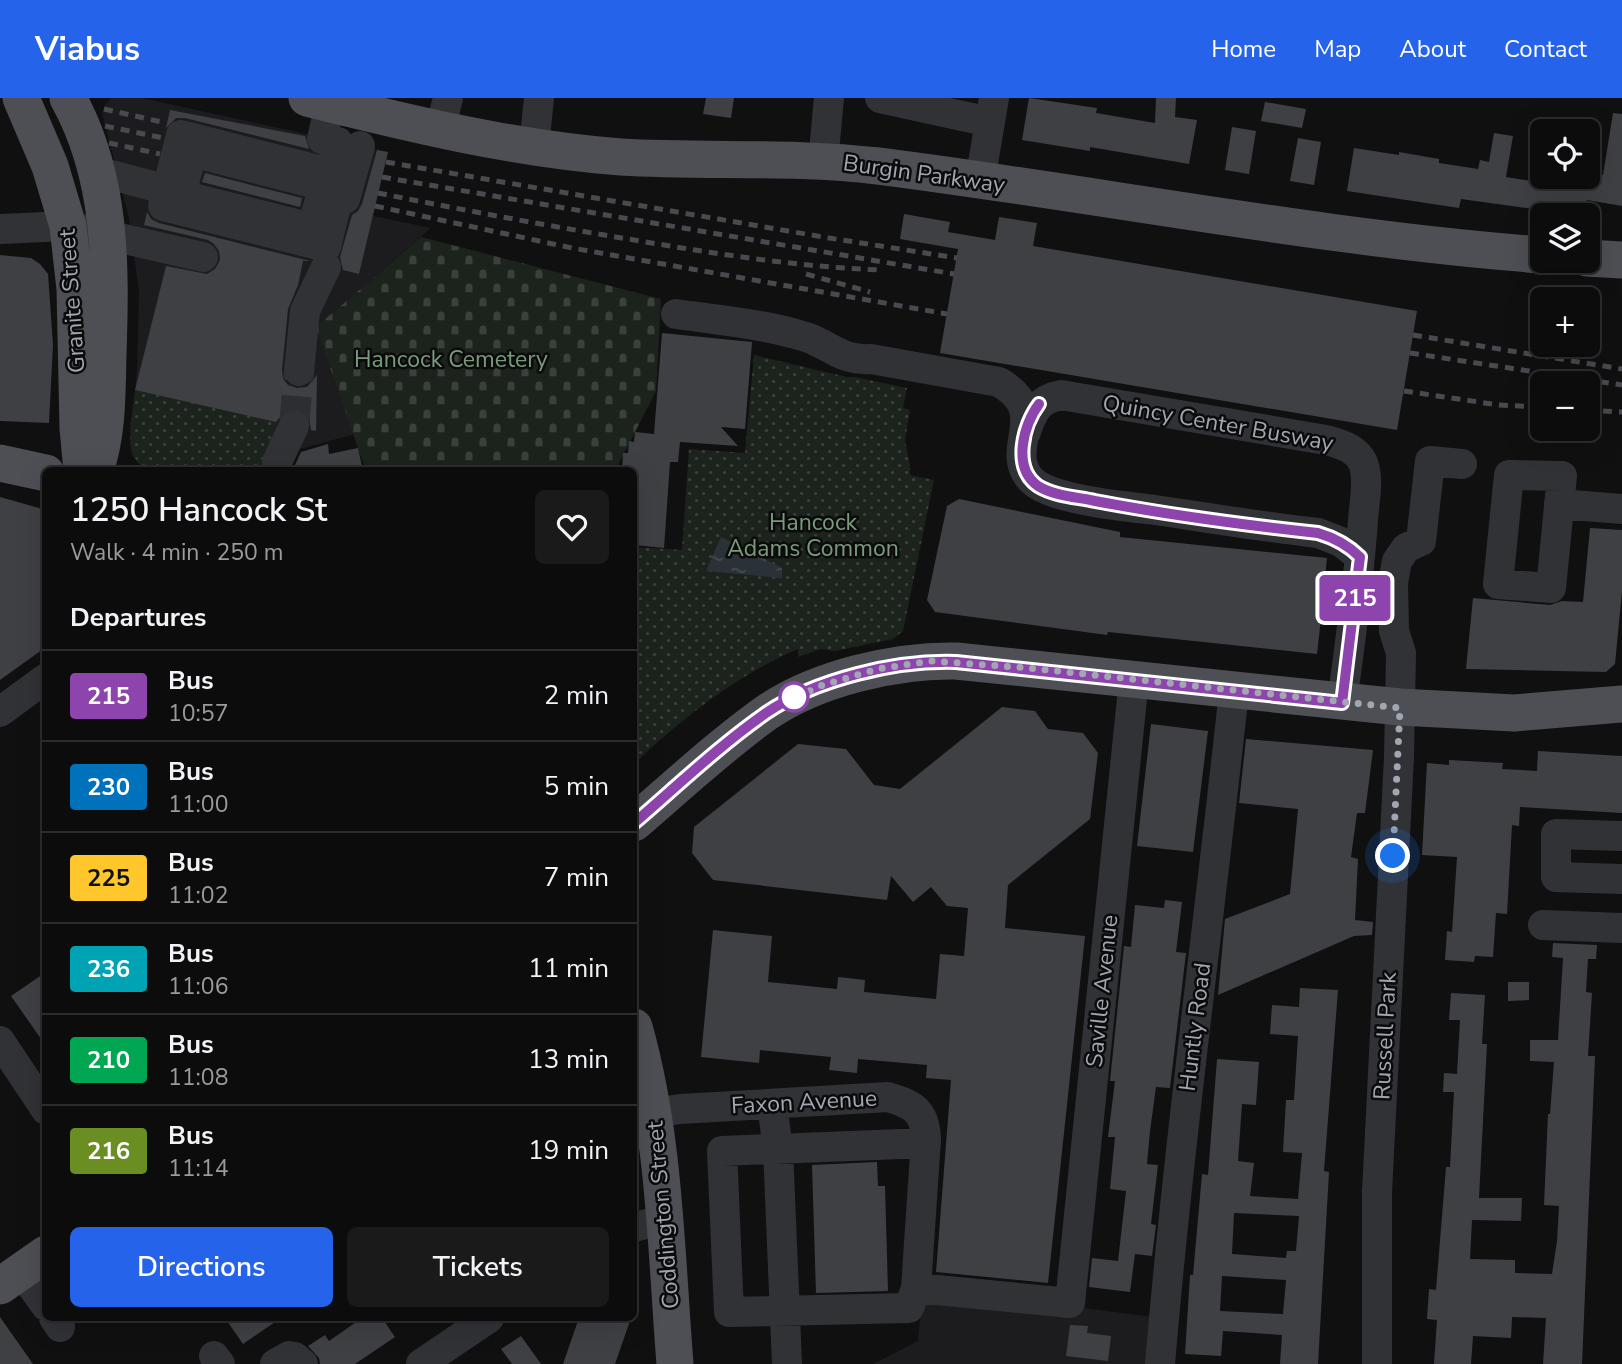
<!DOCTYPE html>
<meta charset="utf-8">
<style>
:root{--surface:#0c0c0d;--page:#1a1a1b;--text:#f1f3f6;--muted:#9a9b9d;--line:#2c2c2e;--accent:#2563eb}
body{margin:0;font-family:"Nunito Sans",sans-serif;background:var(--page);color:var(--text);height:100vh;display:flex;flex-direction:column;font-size:26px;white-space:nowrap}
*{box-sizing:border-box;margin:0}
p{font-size:23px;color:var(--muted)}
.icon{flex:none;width:38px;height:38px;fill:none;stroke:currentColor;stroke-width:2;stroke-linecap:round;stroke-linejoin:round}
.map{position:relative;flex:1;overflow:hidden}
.sheet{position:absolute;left:42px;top:369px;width:595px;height:854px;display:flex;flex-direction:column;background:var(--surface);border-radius:10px;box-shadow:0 7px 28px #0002,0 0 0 2px var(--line)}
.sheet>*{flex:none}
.badge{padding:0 14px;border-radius:5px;font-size:24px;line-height:46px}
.tools{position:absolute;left:1530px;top:21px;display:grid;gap:14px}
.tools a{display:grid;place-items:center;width:70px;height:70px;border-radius:10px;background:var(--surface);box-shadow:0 7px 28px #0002,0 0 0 2px var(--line);font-size:35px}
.you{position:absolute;width:35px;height:35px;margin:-18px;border:5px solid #fff;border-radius:50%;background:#1a73e8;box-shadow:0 0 0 10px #1a73e833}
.map>.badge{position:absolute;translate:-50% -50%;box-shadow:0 0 0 4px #fff}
h2{padding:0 28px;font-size:26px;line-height:63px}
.round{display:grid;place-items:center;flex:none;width:74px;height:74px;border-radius:10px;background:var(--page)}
.head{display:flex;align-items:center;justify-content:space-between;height:119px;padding:0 28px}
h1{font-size:33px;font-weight:600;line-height:52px}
.cta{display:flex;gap:14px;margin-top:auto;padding:14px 28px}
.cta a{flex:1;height:80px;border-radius:10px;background:var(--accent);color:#fff;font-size:28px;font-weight:600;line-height:80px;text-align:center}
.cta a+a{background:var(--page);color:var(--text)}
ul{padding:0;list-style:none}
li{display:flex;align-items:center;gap:21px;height:91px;padding:0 28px;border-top:2px solid var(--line)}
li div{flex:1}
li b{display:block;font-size:26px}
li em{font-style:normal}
li .badge{min-width:77px;font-weight:700;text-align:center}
header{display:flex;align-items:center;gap:42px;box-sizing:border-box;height:98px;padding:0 35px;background:var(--accent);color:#fff}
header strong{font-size:33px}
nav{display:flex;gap:38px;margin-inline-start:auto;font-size:24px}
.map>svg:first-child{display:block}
</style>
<header>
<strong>Viabus</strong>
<nav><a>Home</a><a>Map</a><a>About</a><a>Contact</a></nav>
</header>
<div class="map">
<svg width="1622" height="1266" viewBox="0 0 1622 1266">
<defs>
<pattern id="cemetery-stones" width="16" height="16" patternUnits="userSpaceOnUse" patternTransform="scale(1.75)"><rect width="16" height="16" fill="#1c231d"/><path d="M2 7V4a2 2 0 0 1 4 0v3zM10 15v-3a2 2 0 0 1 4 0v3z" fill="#3a403b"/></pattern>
<pattern id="park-dots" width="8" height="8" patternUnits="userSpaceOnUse" patternTransform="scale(1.75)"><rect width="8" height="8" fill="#1c231d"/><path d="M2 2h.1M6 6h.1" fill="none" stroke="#3a403b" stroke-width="1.8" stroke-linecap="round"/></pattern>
<pattern id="water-ripples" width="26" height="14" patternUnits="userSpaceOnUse" patternTransform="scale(1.75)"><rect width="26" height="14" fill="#2a3238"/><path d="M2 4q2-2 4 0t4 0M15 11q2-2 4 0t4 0" fill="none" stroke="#464d52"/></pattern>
</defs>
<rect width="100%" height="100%" fill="#101011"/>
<path fill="#1c1c1e" d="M 111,0 L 142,0 L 388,54 L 373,118 L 431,130 L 316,229 L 355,336 L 285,355 L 145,373 L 132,358 L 130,347 L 137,272 L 139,194 L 129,120 L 102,15 L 105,7 Z
M 923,1189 L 1153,1219 L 1147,1266 L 873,1266 L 918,1243 Z"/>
<path fill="url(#cemetery-stones)" d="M 421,139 L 661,201 L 656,293 L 615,373 L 366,373 L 316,229 Z"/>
<path fill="url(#park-dots)" d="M 754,257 L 847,279 L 855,279 L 907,290 L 903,310 L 910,312 L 905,342 L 910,368 L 910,377 L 934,382 L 903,533 L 893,541 L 835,553 L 821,551 L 798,559 L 798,551 C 737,577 681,621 634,666 L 634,449 L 682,452 L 689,351 L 745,355 Z
M 135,292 L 281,325 L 266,373 L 145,373 C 122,351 132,321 135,292 Z"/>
<path fill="url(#water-ripples)" d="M 721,439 L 782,470 L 782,480 L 706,473 Z"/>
<path fill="#3f4044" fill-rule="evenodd" d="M 706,0 L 734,0 L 731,20 L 703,16 Z
M 1029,0 L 1097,10 L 1096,15 L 1155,25 L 1156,0 L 1176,0 L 1175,19 L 1197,22 L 1189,66 L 1090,49 L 1090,53 L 1022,42 Z
M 1265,4 L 1306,11 L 1302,30 L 1261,23 Z
M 170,12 L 305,38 L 309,51 L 185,20 L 176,20 L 166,30 Z
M 1613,15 L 1622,16 L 1622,108 L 1587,102 L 1584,117 L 1578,117 L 1461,101 L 1459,110 L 1347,93 L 1354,50 L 1399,57 L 1399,54 L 1439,61 L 1439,65 L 1478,71 L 1480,62 L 1489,64 L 1494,35 L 1513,38 L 1506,79 L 1563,88 L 1565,79 L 1587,79 L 1587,74 L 1603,77 Z
M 1232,29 L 1256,33 L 1249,76 L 1225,72 Z
M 1298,40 L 1321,44 L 1314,87 L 1290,83 Z
M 377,52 L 388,54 L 359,176 L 343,172 L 340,159 L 352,117 L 358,113 L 362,106 Z
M 205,75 L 302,100 L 300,109 L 202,84 Z
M 147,114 L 151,121 L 159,125 L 310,163 L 303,163 L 298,187 L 288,211 L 282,272 L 283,281 L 288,287 L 297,290 L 307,289 L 317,277 L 316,333 L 311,332 L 309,319 L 301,312 L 293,311 L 285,313 L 276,324 L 135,292 L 166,168 L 207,176 L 215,171 L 220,162 L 219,153 L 214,146 L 208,142 L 144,127 Z
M 904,116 L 950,124 L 948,134 L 995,142 L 999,119 L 1037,125 L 1033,148 L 1417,213 L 1397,332 L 940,255 L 958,151 L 900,141 Z
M 0,157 L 31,160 L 40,166 L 48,176 L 53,247 L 49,325 L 0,323 Z
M 662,235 L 752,244 L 745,331 L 721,329 L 738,348 L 680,344 L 678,364 L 670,364 L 664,450 L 634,447 L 634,373 L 622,373 L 623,355 L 628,355 L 629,343 L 634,344 L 635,334 L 654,336 Z
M 328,346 L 329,356 L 358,350 L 363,373 L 295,373 L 295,367 L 301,354 Z
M 0,399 L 46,412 L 46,549 L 0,582 Z
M 959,401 L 1120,434 L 1120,439 L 1327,460 L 1323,500 L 1326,501 L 1324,520 L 1321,520 L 1317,556 L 1108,534 L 1107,537 L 935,514 L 927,502 L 947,408 Z
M 1590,430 L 1622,432 L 1622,493 L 1615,566 L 1606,574 L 1466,571 L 1473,500 L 1550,507 L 1562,503 L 1583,504 Z
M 1002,609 L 1035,613 L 1048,631 L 1083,635 L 1098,655 L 1090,721 L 1008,787 L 1005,830 L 1085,838 L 1048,1185 L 936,1174 L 951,982 L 926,980 L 927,967 L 858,961 L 857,975 L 829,972 L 831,959 L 760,952 L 759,965 L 701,959 L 713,832 L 772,838 L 768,884 L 837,891 L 838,879 L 865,882 L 864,894 L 936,901 L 940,856 L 964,858 L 968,810 L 947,808 L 931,789 L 913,804 L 891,778 L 887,802 L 713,782 L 692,755 L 694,729 L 798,646 L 846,651 L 874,687 L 900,691 Z
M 1151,626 L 1208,633 L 1193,754 L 1137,748 Z
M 1246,641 L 1373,652 L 1365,715 L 1357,715 L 1351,759 L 1358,761 L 1355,822 L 1373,824 L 1372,837 L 1354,838 L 1218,897 L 1225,821 L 1290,796 L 1298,711 L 1239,705 Z
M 1538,653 L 1622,658 L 1622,715 L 1520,709 L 1519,728 L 1512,727 L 1507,816 L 1496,815 L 1493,859 L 1475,858 L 1474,864 L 1445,862 L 1447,833 L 1452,834 L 1457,759 L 1422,757 L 1427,665 L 1449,667 L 1449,662 L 1503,665 L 1502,671 L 1537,673 Z
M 1165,802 L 1182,804 L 1176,854 L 1186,855 L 1170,990 L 1156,989 L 1150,1033 L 1147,1066 L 1158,1067 L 1151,1126 L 1156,1127 L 1152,1158 L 1135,1156 L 1130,1194 L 1089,1189 L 1092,1160 L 1118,1163 L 1126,1093 L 1110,1091 L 1115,1039 L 1108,1039 L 1115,983 L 1110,983 L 1124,848 L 1131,849 L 1135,807 L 1164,810 Z
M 1553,845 L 1597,847 L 1596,861 L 1588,861 L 1586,894 L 1592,895 L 1588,958 L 1595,958 L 1582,1266 L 1543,1266 L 1546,1220 L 1512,1219 L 1511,1240 L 1473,1238 L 1471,1266 L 1434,1266 L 1437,1222 L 1427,1221 L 1429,1191 L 1436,1192 L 1446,1069 L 1450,1069 L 1454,994 L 1443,994 L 1444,975 L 1457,976 L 1460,922 L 1449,922 L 1451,895 L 1485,897 L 1482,946 L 1487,946 L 1479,1100 L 1522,1100 L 1521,1123 L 1472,1122 L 1470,1161 L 1515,1162 L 1515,1175 L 1552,1176 L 1557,1143 L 1559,1108 L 1544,1107 L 1548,1016 L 1550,1016 L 1554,964 L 1530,963 L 1530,942 L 1558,942 L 1563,860 L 1552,859 Z
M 46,874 L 46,948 L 11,898 Z
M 1508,884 L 1529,884 L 1529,902 L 1508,903 Z
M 1300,890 L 1338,892 L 1324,1073 L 1329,1074 L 1318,1266 L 1280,1266 L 1282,1237 L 1223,1233 L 1221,1258 L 1185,1256 L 1190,1177 L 1193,1177 L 1202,1076 L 1208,1077 L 1217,961 L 1259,964 L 1256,1007 L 1242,1006 L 1238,1063 L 1254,1065 L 1250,1098 L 1298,1101 L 1302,1055 L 1283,1054 L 1286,1002 L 1294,1002 L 1298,938 L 1270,936 L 1272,907 L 1299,909 ZM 1234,1115 L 1299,1118 L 1296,1153 L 1287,1153 L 1286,1160 L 1232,1156 ZM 1222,1178 L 1286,1182 L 1283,1216 L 1220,1213 Z
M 877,1064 L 878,1088 L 885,1088 L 888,1193 L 816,1195 L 812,1067 Z
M 0,1219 L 33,1266 L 0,1266 Z
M 225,1220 L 281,1220 L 243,1246 Z
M 362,1220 L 382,1220 L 395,1239 L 355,1266 L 320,1266 L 319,1260 L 308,1248 L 325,1237 L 329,1243 Z
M 579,1220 L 631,1220 L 615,1266 L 563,1266 Z
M 1070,1227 L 1088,1228 L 1087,1235 L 1111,1238 L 1108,1263 L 1066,1258 Z
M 521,1238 L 541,1266 L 512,1266 L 501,1251 Z"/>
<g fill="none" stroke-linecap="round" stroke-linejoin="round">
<path stroke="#2d2e31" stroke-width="30" stroke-dasharray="30 15" stroke-linecap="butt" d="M 294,328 L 299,273"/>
<path stroke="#313236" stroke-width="30" d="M 880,0 L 990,24
M 440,32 L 448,0
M 322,41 L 330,6
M 534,49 L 539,0
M 823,64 L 829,0
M 96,73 L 191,98
M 980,83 L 994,0
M 0,131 L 68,128 L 203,159
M 676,216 C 719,222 764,226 806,239 C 832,248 841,263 871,261 L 999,284 C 1051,314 1006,348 1028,378 C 1033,386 1042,390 1050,393 C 1080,404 1122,408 1155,412 C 1209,420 1264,429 1318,435 L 1341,444 L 1360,459
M 299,273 L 305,213 L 326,169
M 1026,334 C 1032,314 1039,301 1061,297 L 1326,342 C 1341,346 1359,351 1364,368 C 1369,384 1364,405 1363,422 C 1359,483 1350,544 1342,605
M 278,373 L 277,364 L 294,328
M 1509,377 L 1562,378 L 1551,490 L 1498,486 Z
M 1559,406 L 1622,411
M 0,614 L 46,580
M 1622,738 L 1556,736 L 1556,779 L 1622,781
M 1543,827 L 1622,830
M 0,943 L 46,1012
M 772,1006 L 778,1051 L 787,1266
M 654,1015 L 680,1011 L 888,999 C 914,1007 925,1013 926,1041 L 916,1190 L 909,1210 L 729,1214 L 722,1053 L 926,1045
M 634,1129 L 663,1122
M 21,1173 L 46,1208
M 916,1190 L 1070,1205 L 1134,581
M 54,1220 L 60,1229
M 214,1258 L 220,1266
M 275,1266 L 289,1258 L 295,1259 L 303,1266
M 421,1266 L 489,1220
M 1160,1266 C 1179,1041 1210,817 1234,593
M 1377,1266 L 1377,1094 L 1399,659 L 1401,555 L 1394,533 L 1393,485 L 1397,463 L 1406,450 L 1421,443 L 1430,363 L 1462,366"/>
<path stroke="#4d4f54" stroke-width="37" d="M 21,0 L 50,68 L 68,128 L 75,191 L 78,330 L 82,373
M 68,0 C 112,79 111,168 108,256 C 107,295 108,335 95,373
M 307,0 C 411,26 515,51 621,59 C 706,64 792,58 878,68 C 1099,96 1319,140 1542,157
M 1587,160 L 1622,162
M 0,365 L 46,375
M 634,725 C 677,688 720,648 766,615 C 817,580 895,562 956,563 L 1400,609 L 1514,615 L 1622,606
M 634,929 C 665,1038 666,1153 675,1266
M 0,1188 L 46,1156"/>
<path stroke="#484a4f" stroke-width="5" stroke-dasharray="9 7" stroke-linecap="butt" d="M 104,11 L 166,25
M 105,28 L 163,40
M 109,45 L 160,56
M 386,64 L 823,139 L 957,160
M 382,79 L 954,176
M 378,95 C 463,112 549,128 634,142 C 717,156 798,169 882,172
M 375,108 L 572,150 L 947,216
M 806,176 L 870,194
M 1413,237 L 1622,271
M 1410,255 L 1622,287
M 1404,293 L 1499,307 L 1542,309
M 1587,312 L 1622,314"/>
<path stroke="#313236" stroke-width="30" d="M 323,91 L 312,130 L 181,97 L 192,54 L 328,89 L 316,136 L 175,100 L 188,48 L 334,85 L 319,142 L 170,104 L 185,42 L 340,81 L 323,146 L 165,106 L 182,39 L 343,79 L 326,149 L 163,108 L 181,37 L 330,75 L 338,44
M 345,101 L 360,48"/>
</g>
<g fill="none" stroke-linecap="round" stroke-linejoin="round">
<g stroke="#fff" stroke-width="16">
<path id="line" d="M 634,725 C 677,688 719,648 766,615 C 816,581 896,562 956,564 L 1342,605 L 1360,459 C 1348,447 1335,440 1318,435 C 1244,427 1169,417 1095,403 C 1077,399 1054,398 1038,388 C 1012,370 1023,327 1039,306"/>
</g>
<use href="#line" stroke="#8e44ad" stroke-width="10"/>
<path stroke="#a1a6b1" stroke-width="7" stroke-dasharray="0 12.6" d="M 794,599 L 785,604 L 823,587 L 878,571 L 931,563 L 1029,570 L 1400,610 L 1393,758"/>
</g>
<circle fill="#fff" stroke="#8e44ad" stroke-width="3.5" cx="794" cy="599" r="14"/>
<g text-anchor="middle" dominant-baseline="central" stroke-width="5" stroke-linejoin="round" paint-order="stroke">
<g font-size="23" fill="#a1a6b1" stroke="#0b0b0c">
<text transform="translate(924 76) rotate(8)">Burgin Parkway</text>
<text transform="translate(72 203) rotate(-94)">Granite Street</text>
<text transform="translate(1218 325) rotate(10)">Quincy Center Busway</text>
<text transform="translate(1102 893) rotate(-84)">Saville Avenue</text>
<text transform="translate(1195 929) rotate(-83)">Huntly Road</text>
<text transform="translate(1385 938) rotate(-87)">Russell Park</text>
<text transform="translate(804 1004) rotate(-3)">Faxon Avenue</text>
<text transform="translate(663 1117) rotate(-95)">Coddington Street</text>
</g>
<g font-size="23" fill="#799b7b" stroke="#0b0b0c">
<text x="451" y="261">Hancock Cemetery</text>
<text x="813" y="424">Hancock<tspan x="813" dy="26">Adams Common</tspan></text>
</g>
</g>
</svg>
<div class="tools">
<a><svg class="icon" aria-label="locate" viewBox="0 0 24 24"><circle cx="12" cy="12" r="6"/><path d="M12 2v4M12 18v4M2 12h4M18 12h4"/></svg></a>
<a><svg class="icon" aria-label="layers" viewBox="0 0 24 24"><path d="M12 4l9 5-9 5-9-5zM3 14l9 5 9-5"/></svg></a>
<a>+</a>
<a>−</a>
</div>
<div class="you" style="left:1393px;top:758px"></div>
<b class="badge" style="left:1355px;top:500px;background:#8e44ad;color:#fff">215</b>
<section class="sheet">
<div class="head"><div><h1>1250 Hancock St</h1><p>Walk · 4 min · 250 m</p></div><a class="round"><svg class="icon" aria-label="heart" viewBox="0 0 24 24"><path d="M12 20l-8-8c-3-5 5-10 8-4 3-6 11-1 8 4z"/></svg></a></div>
<h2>Departures</h2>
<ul>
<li><span class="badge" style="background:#8e44ad;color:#fff">215</span><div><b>Bus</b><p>10:57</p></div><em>2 min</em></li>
<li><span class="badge" style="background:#0072bc;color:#fff">230</span><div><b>Bus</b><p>11:00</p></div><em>5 min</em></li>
<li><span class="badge" style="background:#ffc72c;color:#111">225</span><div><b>Bus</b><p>11:02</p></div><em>7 min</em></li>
<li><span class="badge" style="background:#00a3b4;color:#fff">236</span><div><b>Bus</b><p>11:06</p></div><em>11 min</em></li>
<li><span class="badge" style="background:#00a651;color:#fff">210</span><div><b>Bus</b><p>11:08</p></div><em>13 min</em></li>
<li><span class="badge" style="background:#6b8e23;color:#fff">216</span><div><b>Bus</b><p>11:14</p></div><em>19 min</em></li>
</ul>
<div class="cta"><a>Directions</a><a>Tickets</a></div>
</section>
</div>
